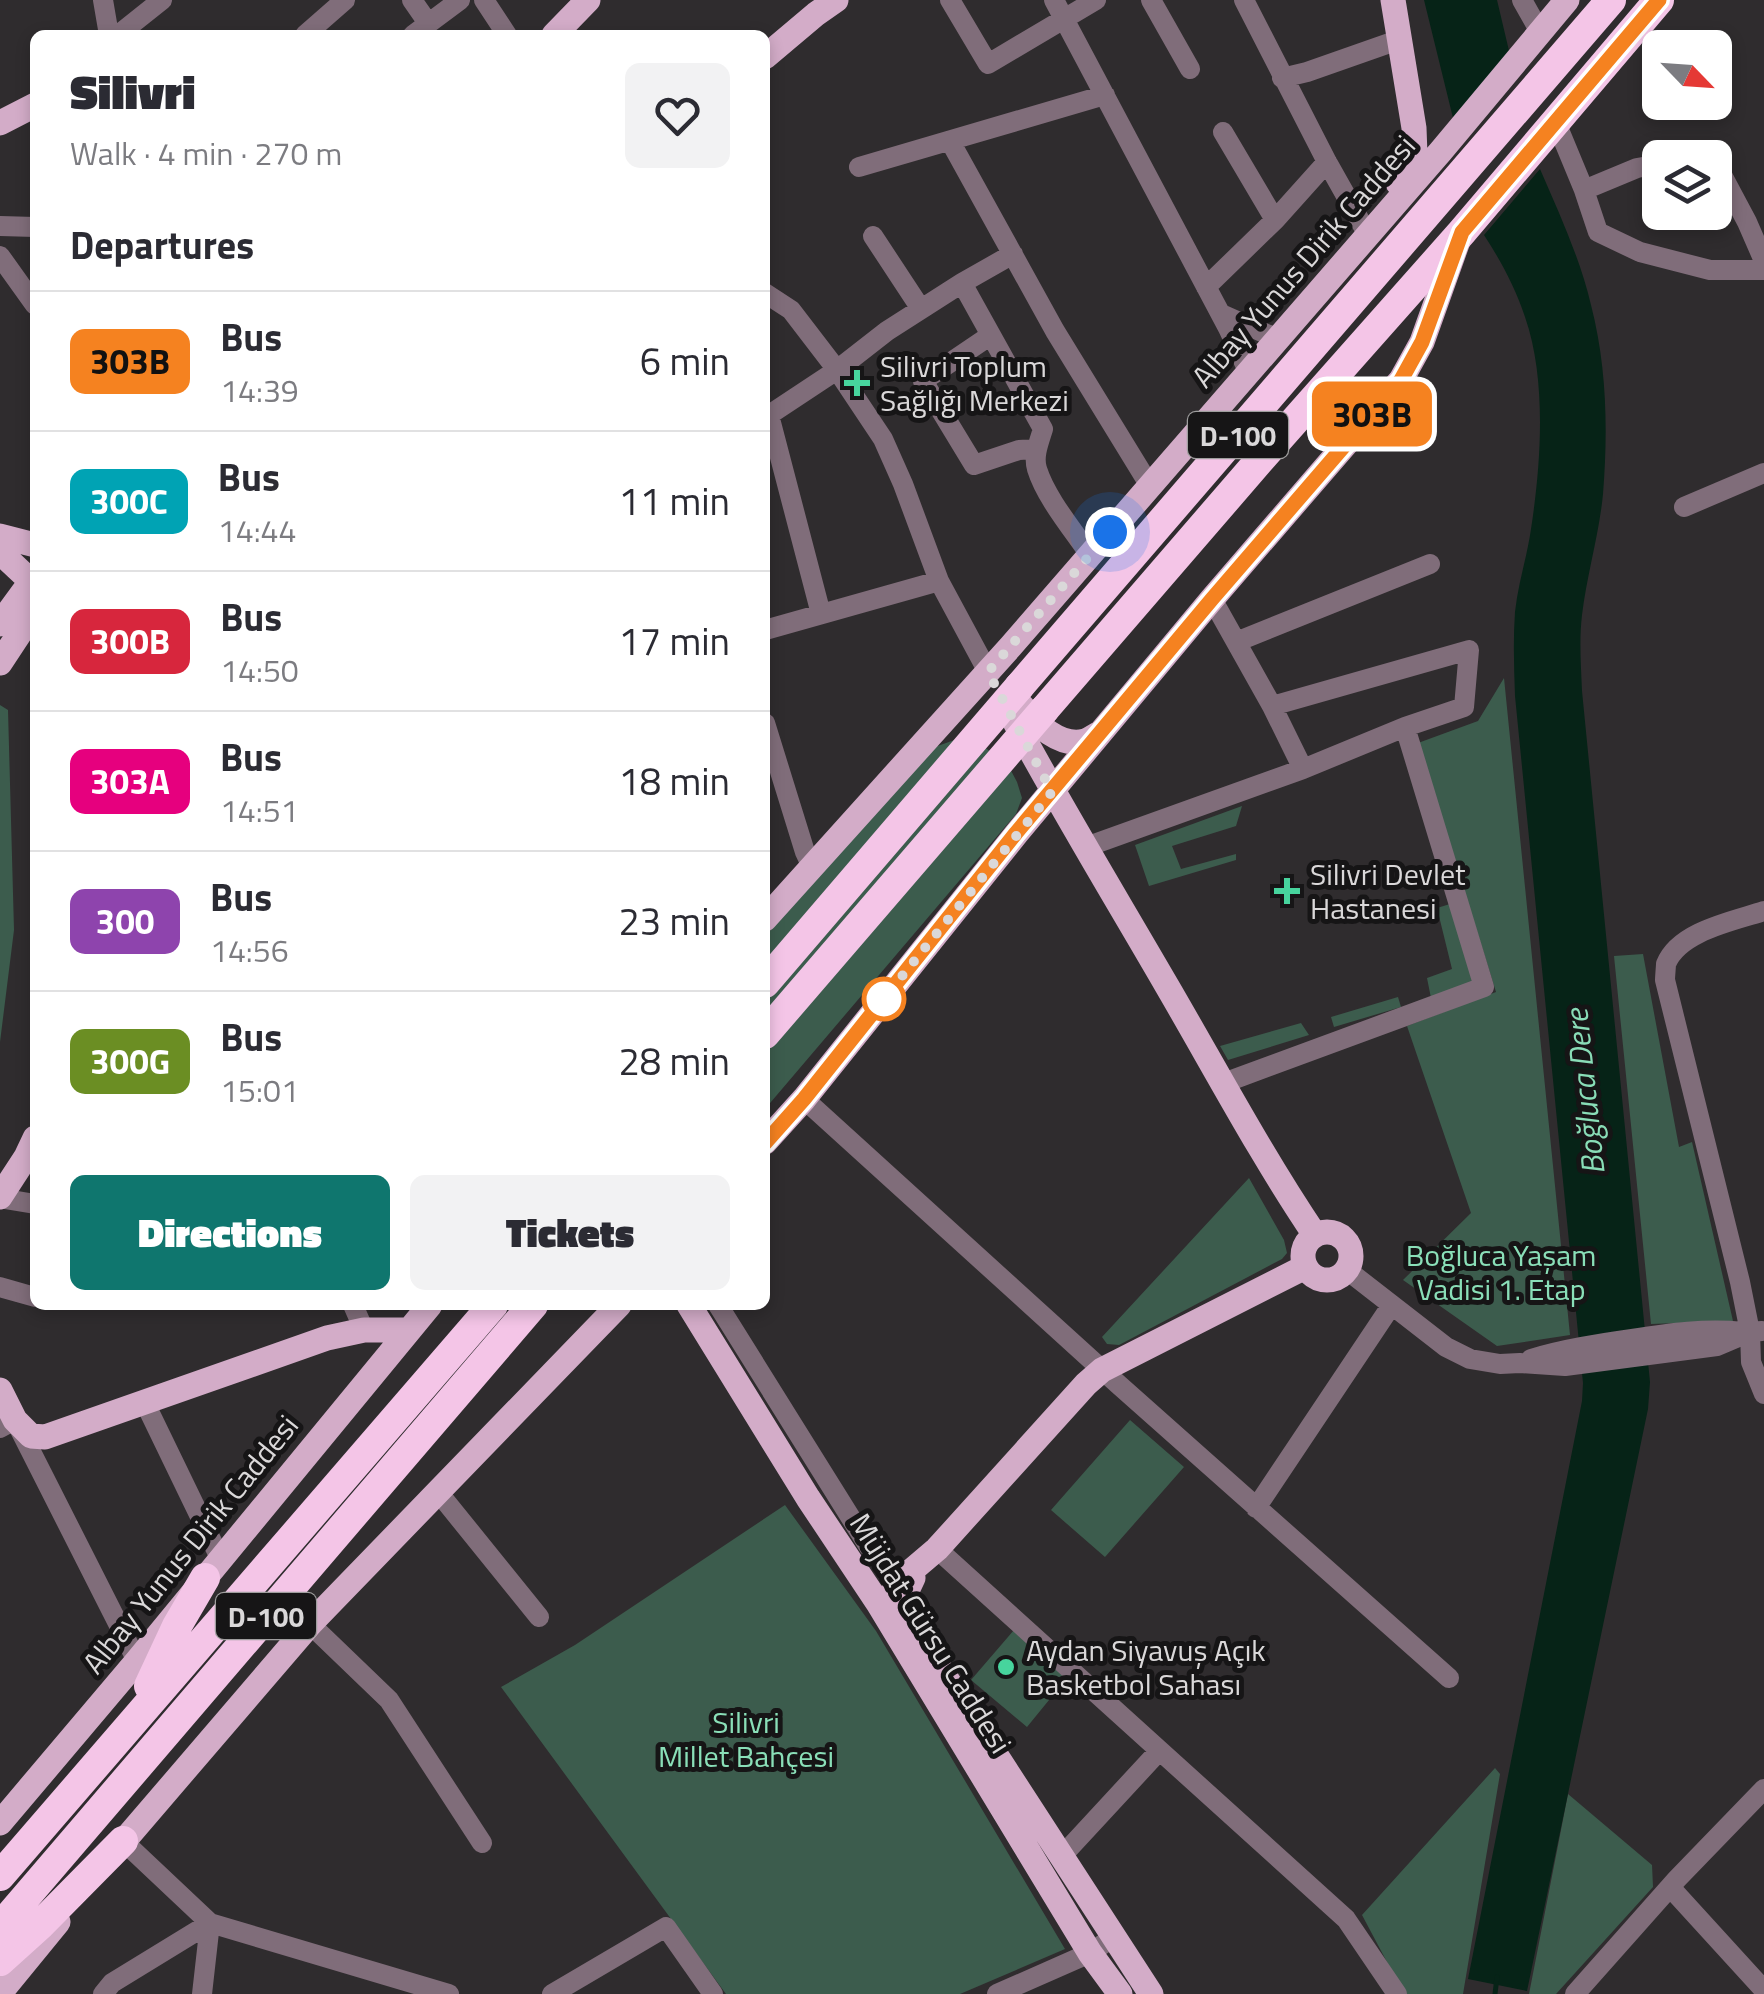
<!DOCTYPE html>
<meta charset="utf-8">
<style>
:root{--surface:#fff;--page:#f2f2f3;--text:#2b2b33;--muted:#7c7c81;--line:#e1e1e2;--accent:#0f766e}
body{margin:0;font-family:"Titillium Web",sans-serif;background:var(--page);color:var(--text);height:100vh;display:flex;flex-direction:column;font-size:38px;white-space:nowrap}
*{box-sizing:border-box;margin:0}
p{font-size:32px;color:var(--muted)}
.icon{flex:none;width:55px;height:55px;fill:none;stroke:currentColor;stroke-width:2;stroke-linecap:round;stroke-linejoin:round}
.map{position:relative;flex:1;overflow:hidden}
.panel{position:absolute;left:30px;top:30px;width:740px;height:1280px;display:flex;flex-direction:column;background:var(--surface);border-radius:15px;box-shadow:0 5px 15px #0003}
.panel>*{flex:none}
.badge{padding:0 20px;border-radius:15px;font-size:35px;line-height:65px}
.needle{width:65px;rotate:115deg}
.buttons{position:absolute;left:1642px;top:30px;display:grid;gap:20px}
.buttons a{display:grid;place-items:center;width:90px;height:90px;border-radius:15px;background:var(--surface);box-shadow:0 5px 15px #0003;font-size:50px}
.you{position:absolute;width:50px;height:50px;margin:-25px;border:8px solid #fff;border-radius:50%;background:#1a73e8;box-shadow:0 0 0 15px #1a73e833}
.map>.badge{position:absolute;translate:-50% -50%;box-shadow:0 0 0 5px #fff}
h2{padding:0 40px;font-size:38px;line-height:90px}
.round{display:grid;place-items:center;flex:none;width:105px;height:105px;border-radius:15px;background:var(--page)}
.overview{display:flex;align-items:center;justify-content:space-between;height:170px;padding:0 40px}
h1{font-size:48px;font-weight:800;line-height:75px}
.primary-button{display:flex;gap:20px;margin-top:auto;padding:20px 40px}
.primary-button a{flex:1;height:115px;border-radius:15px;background:var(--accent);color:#fff;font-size:40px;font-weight:800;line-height:115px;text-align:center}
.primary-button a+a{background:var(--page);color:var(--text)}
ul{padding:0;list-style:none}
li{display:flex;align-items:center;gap:30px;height:140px;padding:0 40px;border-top:2px solid var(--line)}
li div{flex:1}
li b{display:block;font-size:38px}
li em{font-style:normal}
li .badge{min-width:110px;font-weight:700;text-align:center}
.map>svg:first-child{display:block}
</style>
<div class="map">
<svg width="1764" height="1994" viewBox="0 0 1764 1994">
<rect width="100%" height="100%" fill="#2f2c2e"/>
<path fill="#3c5c4d" d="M 1504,678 L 1570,1335 L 1497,1346 L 1403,1280 L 1471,1213 L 1407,1026 L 1496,992 L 1418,743 L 1478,721 Z
M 0,705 L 8,710 L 14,930 L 0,1042 Z
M 960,738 L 983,746 L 1008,765 L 1017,782 L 1022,798 L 1016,814 L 765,1109 L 765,936 L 932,748 Z
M 1242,806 L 1236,826 L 1172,846 L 1181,869 L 1236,854 L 1236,860 L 1149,886 L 1135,845 Z
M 1450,904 L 1474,984 L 1431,998 L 1427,978 L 1452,969 L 1437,908 Z
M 1643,954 L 1679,1147 L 1692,1142 L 1733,1321 L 1651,1324 L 1614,956 Z
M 1398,997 L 1401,1007 L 1334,1027 L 1331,1017 Z
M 1301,1023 L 1309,1035 L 1228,1060 L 1220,1046 Z
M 1249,1178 L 1284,1240 L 1287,1253 L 1282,1259 L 1119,1345 L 1107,1344 L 1102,1337 Z
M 1130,1420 L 1184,1467 L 1105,1557 L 1051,1510 Z
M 785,1505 L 876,1631 L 1065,1949 L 960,1994 L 726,1994 L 501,1687 L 575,1645 Z
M 1014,1630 L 1067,1678 L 1027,1727 L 971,1680 Z
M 1495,1768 L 1500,1774 L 1463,1994 L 1404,1994 L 1362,1915 Z
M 1568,1794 L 1652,1865 L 1653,1887 L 1556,1994 L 1529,1994 Z"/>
<path fill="#062317" d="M 1424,0 L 1497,0 L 1510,55 L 1454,122 Z
M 1540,169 C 1559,213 1580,258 1591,305 C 1607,367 1608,431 1603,494 C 1599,535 1587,574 1582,615 C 1579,640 1581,666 1582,691 L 1650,1382 L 1648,1409 L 1527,1991 L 1468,1979 L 1582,1401 L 1583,1383 L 1515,696 C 1514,668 1513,640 1515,612 C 1518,584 1527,557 1531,529 C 1541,464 1547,380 1525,317 C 1515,287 1501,261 1484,235 Z"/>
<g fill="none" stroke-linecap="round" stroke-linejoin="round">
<path stroke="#062317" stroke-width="5" d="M 1495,1994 L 1497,1977"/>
<path stroke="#806d7a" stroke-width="20" d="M 103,0 L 109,35
M 412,0 L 428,23
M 484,0 L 507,35
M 950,0 L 988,64 L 1096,0
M 1054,0 L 1228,328 L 1249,373
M 1151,0 L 1190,69
M 1244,0 L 1327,162 L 1368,235
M 1522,0 L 1540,32
M 118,35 L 162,0
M 305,35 L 345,0
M 413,35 L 460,0
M 1282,78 L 1307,72 L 1401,39
M 1555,120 L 1584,190 L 1598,232 L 1640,252 L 1710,270 L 1764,270
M 1223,132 L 1275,220
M 950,141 L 1055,331 L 1150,486
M 859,167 L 1105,95
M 1715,172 L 1722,175 L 1747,222 L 1764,261
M 1584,190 L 1637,168 L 1660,164
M 0,226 L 35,227
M 873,236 L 921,309
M 0,256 L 35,305
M 962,283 L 1043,429 C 1039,442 1033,456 1037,469 C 1046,498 1073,530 1090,555
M 1206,287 L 1275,220 L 1327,162
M 765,293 L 791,310 L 837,370 L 883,439 L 903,484 L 939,581 L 988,672
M 1221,314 L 1278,339
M 991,335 L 923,381 L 974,465 L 1019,450 L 1036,449
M 1684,507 L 1764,473
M 1212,599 L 1272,706 L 1303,769
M 821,614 L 769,415 L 837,370 L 887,331 L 962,283 L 1013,254
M 765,630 L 939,581
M 1236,642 L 1430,564
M 765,723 L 805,852 L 812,867
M 1086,847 L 1303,769 L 1405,727 L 1464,707 L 1469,650 L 1272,706
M 1764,911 C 1734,921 1679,931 1666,964 C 1666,966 1665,977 1665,980 L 1740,1282 L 1750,1332 L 1751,1362 L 1764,1394
M 1221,1084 L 1484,987 L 1405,727
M 804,1099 L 1119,1385 L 1449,1678
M 0,1198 L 35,1204
M 1347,1270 L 1446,1347 L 1470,1359 L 1500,1364 L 1520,1363 L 1565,1366 L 1717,1346 L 1750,1332 L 1762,1331
M 0,1287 L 35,1297
M 353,1305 L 364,1330
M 718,1305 L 869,1547
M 1531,1359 C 1564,1349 1597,1344 1632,1339 C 1670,1333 1706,1328 1743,1332
M 145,1403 L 220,1558
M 0,1428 L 15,1420 L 137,1661
M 438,1492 L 539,1617
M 1256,1508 L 1391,1306
M 937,1549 L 1346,1919 L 1397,1994
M 310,1624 L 389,1700 L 482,1843
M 123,1841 L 210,1923 L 449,1994
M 1061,1857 L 1159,1751
M 1670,1887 L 1764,1990
M 103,1994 L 112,1983 L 210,1923
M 202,1994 L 210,1923
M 552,1994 L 666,1927 L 713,1994
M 997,1994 L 1090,1953 L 1115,1936
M 1575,1994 L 1677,1879 L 1764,1789"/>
<path stroke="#d3acc8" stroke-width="25" d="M 1393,0 L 1414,128 L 1415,155 L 1408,171 L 1398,183
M 554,35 L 588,0
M 765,57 L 816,14 L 836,0
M 0,123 L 35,105
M 0,536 L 35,545
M 0,552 L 35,585
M 0,624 L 35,576
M 0,663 L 35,610
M 1022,706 C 1035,724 1061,748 1085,741 C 1091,739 1095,735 1100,733
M 1015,722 C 1063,811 1116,898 1167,986 C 1216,1070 1261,1155 1315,1235
M 765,919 L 1011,646 L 1441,151 L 1567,0
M 765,1142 L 804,1099 L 1017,833 L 1212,599 L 1401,380 L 1422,342 L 1458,241
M 0,1197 L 26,1157 L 35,1138
M1303 1256a24 24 0 1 1 48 0a24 24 0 1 1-48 0Z
M 689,1305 L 808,1498 L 878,1603 L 1090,1953 L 1120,1994
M 0,1390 L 15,1420 L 31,1436 L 45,1437 L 327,1338 L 364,1330 L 409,1330
M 913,1578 L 905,1595 L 907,1618 L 1151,1994
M 887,1618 L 889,1599 L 897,1583 L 937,1549 L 1086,1384 L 1102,1370 L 1305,1267
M 0,1823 L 137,1661 L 430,1305
M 111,1856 L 310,1624 L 619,1305
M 0,1993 L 58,1922"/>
<path stroke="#f4c5e7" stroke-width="30" d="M 1019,687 L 1611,0
M 1044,710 L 1259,461 L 1462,232 L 1659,0
M 149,1686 L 177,1626 L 205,1578
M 0,1876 L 493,1305
M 0,1927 L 533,1305
M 0,1961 L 41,1924 L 123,1841"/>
<path stroke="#f4c5e7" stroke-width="30" d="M 765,983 L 1019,687
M 765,1034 L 1044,710"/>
</g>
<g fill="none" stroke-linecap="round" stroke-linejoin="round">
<g stroke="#fff" stroke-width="22">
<path id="line" d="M 765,1143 L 804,1099 L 1016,833 L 1212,599 L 1401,380 L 1422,342 L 1462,232 L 1659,0"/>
</g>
<use href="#line" stroke="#f58220" stroke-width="15"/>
<path stroke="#dad8d9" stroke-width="10" stroke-dasharray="0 18" d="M 884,999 L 876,1008 L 1052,792 L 988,672 L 1110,532"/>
</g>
<g fill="#47d49d" stroke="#161516" stroke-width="4">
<path d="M852 368h10v10h10v10h-10v10h-10v-10h-10v-10h10z"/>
<path d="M1282 876h10v10h10v10h-10v10h-10v-10h-10v-10h10z"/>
<circle cx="1006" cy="1667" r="10"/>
</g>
<circle fill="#fff" stroke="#f58220" stroke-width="5" cx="884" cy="999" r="20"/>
<g text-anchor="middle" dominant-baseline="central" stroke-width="10" stroke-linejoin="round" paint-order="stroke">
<g fill="#161516" stroke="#9f9e9e" stroke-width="2.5">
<rect x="1188" y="412" width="100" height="46" rx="8"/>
<rect x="216" y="1593" width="100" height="46" rx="8"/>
</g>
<g font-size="28" font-weight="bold" fill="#dad8d9">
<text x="1238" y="435">D-100</text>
<text x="266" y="1616">D-100</text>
</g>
<g font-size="30" fill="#dad8d9" stroke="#161516">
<text transform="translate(1303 261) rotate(-49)">Albay Yunus Dirik Caddesi</text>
<text transform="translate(190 1544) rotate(-51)">Albay Yunus Dirik Caddesi</text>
<text transform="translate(931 1633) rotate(58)">Müjdat Gürsu Caddesi</text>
</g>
<g font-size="30" fill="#dad8d9" stroke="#161516" text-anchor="start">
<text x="880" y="366">Silivri Toplum<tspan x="880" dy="34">Sağlığı Merkezi</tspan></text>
<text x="1310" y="874">Silivri Devlet<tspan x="1310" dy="34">Hastanesi</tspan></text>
<text x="1026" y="1650">Aydan Siyavuş Açık<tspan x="1026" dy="34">Basketbol Sahası</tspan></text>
</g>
<g font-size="30" fill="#8adfb8" stroke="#161516">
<text x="1501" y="1255">Boğluca Yaşam<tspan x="1501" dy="34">Vadisi 1. Etap</tspan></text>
<text x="746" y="1722">Silivri<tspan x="746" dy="34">Millet Bahçesi</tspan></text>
</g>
<g font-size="32" font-style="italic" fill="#89ddb7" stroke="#161516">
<text transform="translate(1584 1092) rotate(-96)">Boğluca Dere</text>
</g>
</g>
</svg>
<div class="buttons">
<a><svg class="needle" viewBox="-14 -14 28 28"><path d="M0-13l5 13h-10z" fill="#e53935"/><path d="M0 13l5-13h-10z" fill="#7c7c81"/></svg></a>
<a><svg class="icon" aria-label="layers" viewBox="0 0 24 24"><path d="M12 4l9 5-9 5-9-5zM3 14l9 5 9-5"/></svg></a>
</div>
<div class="you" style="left:1110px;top:532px"></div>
<b class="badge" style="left:1372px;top:414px;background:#f58220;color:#111">303B</b>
<section class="panel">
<div class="overview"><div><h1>Silivri</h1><p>Walk · 4 min · 270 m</p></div><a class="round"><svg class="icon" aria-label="heart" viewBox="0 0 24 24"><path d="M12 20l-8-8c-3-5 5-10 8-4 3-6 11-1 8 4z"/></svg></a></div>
<h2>Departures</h2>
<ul>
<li><span class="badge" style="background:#f58220;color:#111">303B</span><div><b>Bus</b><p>14:39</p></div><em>6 min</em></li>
<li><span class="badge" style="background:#00a3b4;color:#fff">300C</span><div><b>Bus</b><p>14:44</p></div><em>11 min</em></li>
<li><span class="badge" style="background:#d7263d;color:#fff">300B</span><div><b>Bus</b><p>14:50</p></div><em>17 min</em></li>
<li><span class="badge" style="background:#e6007e;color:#fff">303A</span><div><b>Bus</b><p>14:51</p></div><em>18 min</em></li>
<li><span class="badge" style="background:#8e44ad;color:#fff">300</span><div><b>Bus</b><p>14:56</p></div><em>23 min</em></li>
<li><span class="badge" style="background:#6b8e23;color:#fff">300G</span><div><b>Bus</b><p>15:01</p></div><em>28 min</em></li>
</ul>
<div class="primary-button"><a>Directions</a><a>Tickets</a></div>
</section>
</div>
